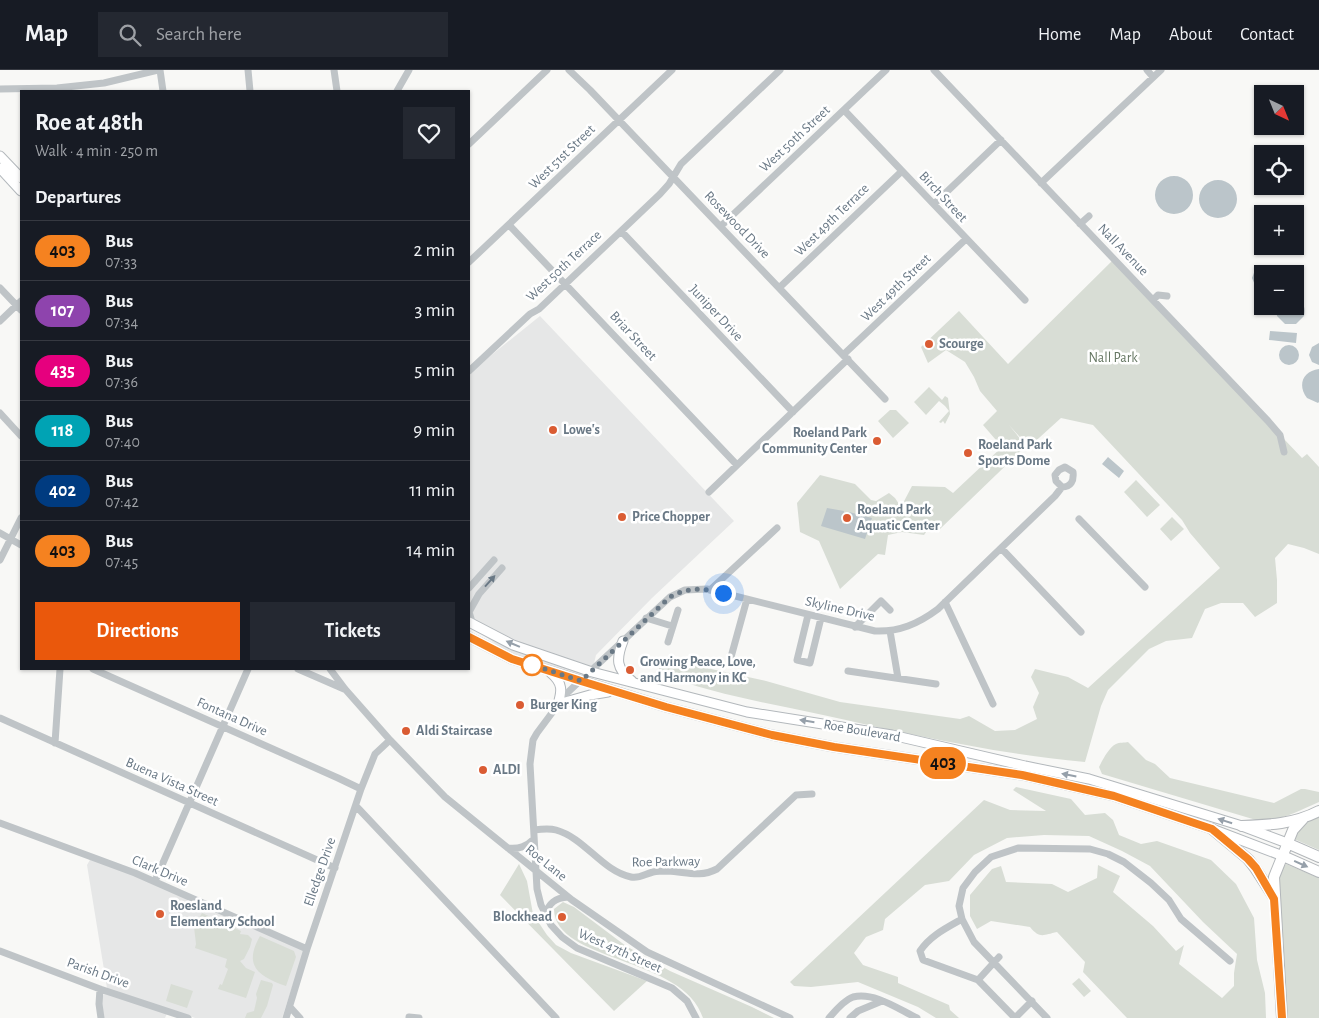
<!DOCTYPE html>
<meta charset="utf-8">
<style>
:root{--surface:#171b24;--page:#242831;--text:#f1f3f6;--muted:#9ea1a6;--line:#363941;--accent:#ea580c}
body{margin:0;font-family:"Alegreya Sans",sans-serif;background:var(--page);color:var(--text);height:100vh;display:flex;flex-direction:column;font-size:19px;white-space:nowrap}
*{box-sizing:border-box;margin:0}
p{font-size:16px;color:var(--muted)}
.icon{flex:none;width:28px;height:28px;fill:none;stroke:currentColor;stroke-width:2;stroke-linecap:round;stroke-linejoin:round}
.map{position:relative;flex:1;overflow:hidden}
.details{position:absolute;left:20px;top:20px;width:450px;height:580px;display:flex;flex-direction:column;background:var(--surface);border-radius:0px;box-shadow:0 1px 4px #0004}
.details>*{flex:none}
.badge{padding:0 10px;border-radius:16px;font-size:18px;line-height:32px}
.needle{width:32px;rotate:137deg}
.controls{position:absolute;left:1254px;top:15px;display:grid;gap:10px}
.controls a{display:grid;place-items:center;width:50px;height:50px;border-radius:0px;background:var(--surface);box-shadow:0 1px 4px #0004;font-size:25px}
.you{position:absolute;width:25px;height:25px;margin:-12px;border:4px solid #fff;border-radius:50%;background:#1a73e8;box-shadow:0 0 0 8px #1a73e833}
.map>.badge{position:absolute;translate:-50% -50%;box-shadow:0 0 0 2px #fff}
h2{padding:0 15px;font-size:19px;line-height:45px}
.round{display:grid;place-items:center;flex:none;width:52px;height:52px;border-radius:0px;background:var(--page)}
.head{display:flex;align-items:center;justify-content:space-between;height:85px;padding:0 15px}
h1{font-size:24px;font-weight:700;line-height:38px}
.action{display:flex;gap:10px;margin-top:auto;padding:10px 15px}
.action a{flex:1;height:58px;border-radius:0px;background:var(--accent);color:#fff;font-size:20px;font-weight:700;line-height:58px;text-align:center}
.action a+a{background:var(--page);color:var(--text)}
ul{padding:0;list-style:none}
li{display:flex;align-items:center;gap:15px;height:60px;padding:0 15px;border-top:1px solid var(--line)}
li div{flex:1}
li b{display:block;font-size:19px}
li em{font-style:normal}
li .badge{min-width:55px;font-weight:700;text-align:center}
header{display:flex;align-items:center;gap:30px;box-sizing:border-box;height:70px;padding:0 25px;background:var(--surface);border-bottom:1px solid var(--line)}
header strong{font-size:24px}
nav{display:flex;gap:28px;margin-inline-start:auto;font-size:18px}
.search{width:350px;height:45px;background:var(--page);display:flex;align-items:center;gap:12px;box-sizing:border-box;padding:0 18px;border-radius:0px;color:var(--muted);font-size:19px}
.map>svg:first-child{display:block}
</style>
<header>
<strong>Map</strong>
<div class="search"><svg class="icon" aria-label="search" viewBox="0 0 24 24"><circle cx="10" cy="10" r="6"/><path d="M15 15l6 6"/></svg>Search here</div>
<nav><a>Home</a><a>Map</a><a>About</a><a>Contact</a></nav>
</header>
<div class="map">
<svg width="1319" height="948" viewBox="0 0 1319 948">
<rect width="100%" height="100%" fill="#f8f8f6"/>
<path fill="#e6e7e7" d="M 540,246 L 734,451 L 652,528 L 596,585 L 592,602 L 575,606 L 522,594 L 469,554 L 469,303 Z
M 91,788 L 157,814 L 304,881 L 282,948 L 195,948 L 169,939 L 165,948 L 103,948 L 101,930 L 107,918 L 87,795 Z"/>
<path fill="#d8ddd5" d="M 1114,189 L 1302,388 L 1307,384 L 1319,397 L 1319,484 L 1304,478 L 1288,474 L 1275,488 L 1277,510 L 1277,533 L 1255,547 L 1243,533 L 1221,533 L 1205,539 L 1192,568 L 1166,571 L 1149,579 L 1108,620 L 1101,636 L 1085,692 C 996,684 909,664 823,645 C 768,633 712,624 661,604 L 659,598 L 693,595 L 766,611 L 840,632 L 960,649 L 969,646 L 995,661 L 1015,660 L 1037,649 L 1033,637 L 1039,623 L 1031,607 L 1035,599 L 1068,607 L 1088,618 L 1220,498 L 1190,463 L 1182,450 L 1093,355 L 1061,348 L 1029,377 L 1009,355 L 1026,376 L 940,459 L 937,451 L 936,459 L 929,458 L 924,465 L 902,462 L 888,465 L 885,485 L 878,484 L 840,519 L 819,471 L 800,462 L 797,433 L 820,405 L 855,414 L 871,430 L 876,431 L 889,423 L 895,428 L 901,437 L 912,416 L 945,417 L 953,423 L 1002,377 L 983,355 L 997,341 L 980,321 L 974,307 L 965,292 L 946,280 L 928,293 L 921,277 L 959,241 L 1008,294 Z
M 929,317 L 942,330 L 945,326 L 948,328 L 950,344 L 945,354 L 943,351 L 941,353 L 939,352 L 949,341 L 945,336 L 939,331 L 926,345 L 914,332 Z
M 890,340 L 896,340 L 909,353 L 893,368 L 878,351 Z
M 1136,410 L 1160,435 L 1147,447 L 1124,422 Z
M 1172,447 L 1184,459 L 1171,471 L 1160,459 Z
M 1128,672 L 1146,690 L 1155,694 L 1170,708 L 1274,733 L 1301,719 L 1305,719 L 1319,722 L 1319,732 C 1296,742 1282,751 1256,750 L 1102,704 L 1099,697 C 1102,691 1109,677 1116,674 C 1119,672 1125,673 1128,672 Z
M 1016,717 L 1071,729 L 1085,745 L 1105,743 L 1113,750 L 1119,765 L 1141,774 L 1157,771 L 1211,790 L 1236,814 L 1254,848 L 1257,890 L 1265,923 L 1266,948 L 1127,948 L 1083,902 L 1085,892 L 1057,862 C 1043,865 1040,869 1030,857 L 991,851 L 977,859 L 970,846 L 970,825 L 992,799 L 1001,796 L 1006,812 L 1052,814 L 1068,822 L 1097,808 L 1098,795 L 1120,806 L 1113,822 L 1153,856 L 1176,881 L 1184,875 L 1179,894 L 1222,928 L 1234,916 L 1234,903 L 1237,884 L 1203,852 L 1150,796 L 1122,781 L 1089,766 L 1044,765 L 1007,768 L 974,785 L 949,811 L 925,815 L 885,849 L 883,860 L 866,867 L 854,883 L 863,895 L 898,907 L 898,913 L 949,935 L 950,940 L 959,948 L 936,948 L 918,937 L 858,912 L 811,917 L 794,916 L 790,912 L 984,730 L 1010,740 L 1046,741 L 1013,720 Z
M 1319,746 L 1319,780 L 1294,769 L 1304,754 Z
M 519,794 L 527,811 L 533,844 L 547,865 L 556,875 L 571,883 L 647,911 L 614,941 L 500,825 Z
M 1286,794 L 1319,808 L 1319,948 L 1286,948 L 1278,812 L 1279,804 Z
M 563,832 L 574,837 L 626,876 L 670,901 L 752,937 L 774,948 L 703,948 C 684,886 555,893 554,839 Z
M 202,843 L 241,861 L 240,864 L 248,865 L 252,869 L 250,877 L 244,889 L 240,891 L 246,898 L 255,902 L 246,928 L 218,919 L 220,914 L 222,915 L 228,899 L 225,897 L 227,889 L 195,878 L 196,874 L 194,857 L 190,857 L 189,852 L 198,850 Z
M 260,866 L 294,881 L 296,887 L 286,916 C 258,906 243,896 260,866 Z
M 1079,908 L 1091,921 L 1084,927 L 1072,914 Z
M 261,910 L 272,913 L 273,915 L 267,936 L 261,948 L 245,948 L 247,943 L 254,941 L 257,928 L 256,924 Z
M 171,914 L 193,921 L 187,938 L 166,931 Z"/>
<path fill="#bbc5ca" d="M1155 125a19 19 0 1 1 38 0a19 19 0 1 1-38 0Z
M1199 129a19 19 0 1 1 38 0a19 19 0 1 1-38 0Z
M 1263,197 L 1269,199 L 1272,204 L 1262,204 L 1262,218 L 1255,215 L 1252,208 L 1255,200 Z
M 1295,226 C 1303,230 1306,237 1304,246 L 1296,254 L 1285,254 L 1277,246 L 1276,236 L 1295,236 Z
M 1270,261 L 1297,263 L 1296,273 L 1269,270 Z
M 1319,273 L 1319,295 L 1312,292 L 1309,285 L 1312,277 Z
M1279 285a10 10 0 1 1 20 0a10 10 0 1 1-20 0Z
M 1319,299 L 1319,332 L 1318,333 L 1307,328 C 1297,315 1303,301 1319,299 Z
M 1108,387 L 1124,401 L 1119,408 L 1102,394 Z
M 827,438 L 844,441 L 842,453 L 845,454 L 849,442 L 872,448 L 865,469 L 821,456 Z"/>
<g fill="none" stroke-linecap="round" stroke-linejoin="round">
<g stroke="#b3b8bc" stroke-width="11">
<path id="major" d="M 0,86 L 21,108
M 0,98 L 21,121
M 469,552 L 513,575 L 592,602 L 747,642 L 892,665 L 1025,696 L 1089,709 L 1242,756 L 1287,773
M 469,567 L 512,589 L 666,637 L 772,665 L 834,677 L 1022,705 L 1114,726 L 1212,759 L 1283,786
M 623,571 C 616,589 616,599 632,611
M 551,603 C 563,613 562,621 558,634
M 558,634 L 590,625 L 608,622"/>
</g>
<g stroke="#b3b7ba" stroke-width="12">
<path id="highway" d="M 1242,756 C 1269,755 1294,754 1319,741
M 1212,759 L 1248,789 L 1255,798 L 1273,826
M 1287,773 L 1319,787
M 1283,786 L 1319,802
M 1282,948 L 1274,807 L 1293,760 L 1303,749"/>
</g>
<path stroke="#bfc4c7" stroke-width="7" d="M 160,0 L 163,21
M 248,0 L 250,21
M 334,0 L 337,21
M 569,0 L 590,20 L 885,329
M 934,0 L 1268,351 L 1280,365 L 1284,382
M 1147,0 L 1153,7
M 0,19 L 57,18 L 104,13 L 158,0
M 397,21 L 409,0
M 844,40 L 1025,230
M 469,74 L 547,0
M 1041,113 L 1161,0
M 934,134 L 1001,70
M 1080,154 L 1089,146
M 509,155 L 737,395
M 721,156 L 886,0
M 621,161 L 793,342
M 469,192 L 672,0
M 780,217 L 902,101
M 0,218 L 21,240
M 1153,230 L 1158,225 L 1167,226
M 0,251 L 21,231
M 843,285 L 966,169
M 469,301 L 530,244 L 539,239 L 660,124 L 669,114 L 681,94 L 780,0
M 0,343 L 21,366
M 709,422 L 848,289
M 1079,449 L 1145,517
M 0,463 L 21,475
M 1001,478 L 1081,562
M 0,490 L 21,448
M 469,518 L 494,490
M 710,520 L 777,458
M 945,532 L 993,634
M 808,545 L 797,590 L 810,593 L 821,548
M 646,548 L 672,556
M 473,555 L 469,542 L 479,524 L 502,498
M 855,557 L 881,531 L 890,540
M 890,561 L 898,608
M 668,572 L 678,540
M 731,587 L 747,529
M 93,599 L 338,708 L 361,719
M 298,599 L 344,619
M 330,599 L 345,619 L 390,670 L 445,727 L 572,830 L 647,882 L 790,948
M 848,601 L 936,614
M 0,648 L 335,798
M 55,673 L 60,599
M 356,736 L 556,948
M 0,753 L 135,803 L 307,879
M 534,760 C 541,759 549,758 556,760 C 585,768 602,801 631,807 C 639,809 645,804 653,802 C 658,801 664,801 668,801 C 687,802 699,808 717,799 L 796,725 L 812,724
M 508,778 C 519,779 526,777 534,769
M 155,811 L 248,599
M 545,845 C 549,833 555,828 568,827
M 962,849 L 974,872 L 1047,948
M 0,881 L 100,919 L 188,948
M 999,887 L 978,910 L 1015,948 L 1032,931
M 978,910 L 923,890 L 920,881 C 930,866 946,858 962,849 L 959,836 L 963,818 L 975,802 L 991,787 L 1018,778 L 1090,779 L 1108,784 L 1124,792 L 1151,813 L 1169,830 L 1181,849 L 1230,891
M 100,919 L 99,934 L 101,948
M 290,937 L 300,948
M 409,947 L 419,948
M 286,948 L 307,879 L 361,719 L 375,684 L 390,670
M 696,948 L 687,931 L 672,918 L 577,878 L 562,867 L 551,855 L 541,835 L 537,819 L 530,694 L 533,670 L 537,663 L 566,624 L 670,527 L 685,520 L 707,519 L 875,561 C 899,562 918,554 938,539 L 1055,426 L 1062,417 C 1071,417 1074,411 1073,402 L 1065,397 L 1059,400 L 1055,405 L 1056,411 L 1062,417
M 829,948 C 835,941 844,930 853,927 C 875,922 898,939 917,948
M 850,948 L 858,941 L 882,931"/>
<use href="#major" stroke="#fff" stroke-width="9"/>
<use href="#highway" stroke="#fff" stroke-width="10"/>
</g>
<defs><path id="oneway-solid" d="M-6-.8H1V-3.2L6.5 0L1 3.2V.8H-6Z" transform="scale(1.25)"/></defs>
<use fill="#697885" href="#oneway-solid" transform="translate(490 511) rotate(-48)"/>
<g fill="#96a0aa">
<use href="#oneway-solid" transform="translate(513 574) rotate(-157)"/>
<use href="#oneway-solid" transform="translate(807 651) rotate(-171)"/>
<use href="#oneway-solid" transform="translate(1069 705) rotate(-169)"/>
<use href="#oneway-solid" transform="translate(1225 751) rotate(-162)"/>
<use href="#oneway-solid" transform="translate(1301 794) rotate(24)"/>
</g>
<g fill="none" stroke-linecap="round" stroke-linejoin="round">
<g stroke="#fff" stroke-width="11">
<path id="line" d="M 469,567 L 512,589 L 581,611 L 666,637 L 772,665 L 834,677 L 1022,705 L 1114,726 L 1212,759 L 1248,789 L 1256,798 L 1274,829 L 1282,948"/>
</g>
<use href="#line" stroke="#f58220" stroke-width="8"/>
<path stroke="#697885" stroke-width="5" stroke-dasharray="0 9" d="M 532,595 L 530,594 L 581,611 L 670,527 C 687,517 704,518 723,523"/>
</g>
<g fill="#da5c33" stroke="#fff" stroke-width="2">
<circle cx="929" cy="274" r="5"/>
<circle cx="553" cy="360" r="5"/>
<circle cx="877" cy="371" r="5"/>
<circle cx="968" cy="383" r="5"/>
<circle cx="622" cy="447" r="5"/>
<circle cx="847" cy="448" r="5"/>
<circle cx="630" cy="600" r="5"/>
<circle cx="520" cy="635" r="5"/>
<circle cx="406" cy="661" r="5"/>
<circle cx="483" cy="700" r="5"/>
<circle cx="160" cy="844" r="5"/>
<circle cx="562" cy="847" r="5"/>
</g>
<circle fill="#fff" stroke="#f58220" stroke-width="2.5" cx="532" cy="595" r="10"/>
<g text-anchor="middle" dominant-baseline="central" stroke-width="5" stroke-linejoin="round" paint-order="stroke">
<g font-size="14" fill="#697885" stroke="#fff">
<text transform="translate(795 69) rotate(-43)">West 50th Street</text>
<text transform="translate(562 87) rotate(-44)">West 51st Street</text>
<text transform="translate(943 127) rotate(47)">Birch Street</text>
<text transform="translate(832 150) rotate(-44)">West 49th Terrace</text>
<text transform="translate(737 155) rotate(46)">Rosewood Drive</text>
<text transform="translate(1123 180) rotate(46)">Nall Avenue</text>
<text transform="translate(564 196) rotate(-43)">West 50th Terrace</text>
<text transform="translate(896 218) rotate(-44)">West 49th Street</text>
<text transform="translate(716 243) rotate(47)">Juniper Drive</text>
<text transform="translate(633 266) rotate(47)">Briar Street</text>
<text transform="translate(840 539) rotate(13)">Skyline Drive</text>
<text transform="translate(232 647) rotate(24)">Fontana Drive</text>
<text transform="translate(862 661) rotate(10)">Roe Boulevard</text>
<text transform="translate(172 712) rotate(24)">Buena Vista Street</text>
<text transform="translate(666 792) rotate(-1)">Roe Parkway</text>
<text transform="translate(546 793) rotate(39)">Roe Lane</text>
<text transform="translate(160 801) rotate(23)">Clark Drive</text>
<text transform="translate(320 802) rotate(-71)">Elledge Drive</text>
<text transform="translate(620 881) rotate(24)">West 47th Street</text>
<text transform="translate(98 903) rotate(20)">Parish Drive</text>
</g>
<g font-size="14" font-weight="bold" fill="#697885" stroke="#fff" text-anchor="start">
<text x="939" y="274">Scourge</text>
<text x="563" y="360">Lowe's</text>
<text x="867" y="363" text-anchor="end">Roeland Park<tspan x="867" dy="16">Community Center</tspan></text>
<text x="978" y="375">Roeland Park<tspan x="978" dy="16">Sports Dome</tspan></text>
<text x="857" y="440">Roeland Park<tspan x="857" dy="16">Aquatic Center</tspan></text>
<text x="632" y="447">Price Chopper</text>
<text x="640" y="592">Growing Peace, Love,<tspan x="640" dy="16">and Harmony in KC</tspan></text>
<text x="530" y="635">Burger King</text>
<text x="416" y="661">Aldi Staircase</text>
<text x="493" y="700">ALDI</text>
<text x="170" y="836">Roesland<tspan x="170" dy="16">Elementary School</tspan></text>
<text x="552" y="847" text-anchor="end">Blockhead</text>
</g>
<g font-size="14" fill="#667763" stroke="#fff">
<text x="1113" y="288">Nall Park</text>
</g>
</g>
</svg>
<div class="controls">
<a><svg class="needle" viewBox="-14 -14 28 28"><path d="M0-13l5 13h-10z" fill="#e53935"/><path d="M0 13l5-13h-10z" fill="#9ea1a6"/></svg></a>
<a><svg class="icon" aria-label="locate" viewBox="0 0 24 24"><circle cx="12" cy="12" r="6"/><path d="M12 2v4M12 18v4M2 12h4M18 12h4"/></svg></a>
<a>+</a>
<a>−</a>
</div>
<div class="you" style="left:723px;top:523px"></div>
<b class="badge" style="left:943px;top:693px;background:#f58220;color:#111">403</b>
<section class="details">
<div class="head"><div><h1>Roe at 48th</h1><p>Walk · 4 min · 250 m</p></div><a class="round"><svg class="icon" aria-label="heart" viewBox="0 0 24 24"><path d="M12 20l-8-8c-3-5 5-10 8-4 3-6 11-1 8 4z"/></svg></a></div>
<h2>Departures</h2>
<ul>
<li><span class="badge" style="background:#f58220;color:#111">403</span><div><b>Bus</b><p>07:33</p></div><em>2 min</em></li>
<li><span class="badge" style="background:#8e44ad;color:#fff">107</span><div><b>Bus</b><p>07:34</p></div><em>3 min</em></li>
<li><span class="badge" style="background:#e6007e;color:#fff">435</span><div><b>Bus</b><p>07:36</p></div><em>5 min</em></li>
<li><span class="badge" style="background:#00a3b4;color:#fff">118</span><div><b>Bus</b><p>07:40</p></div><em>9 min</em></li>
<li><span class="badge" style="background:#003b80;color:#fff">402</span><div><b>Bus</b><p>07:42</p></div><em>11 min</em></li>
<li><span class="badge" style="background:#f58220;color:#111">403</span><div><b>Bus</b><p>07:45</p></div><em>14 min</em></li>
</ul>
<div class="action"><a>Directions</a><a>Tickets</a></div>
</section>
</div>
